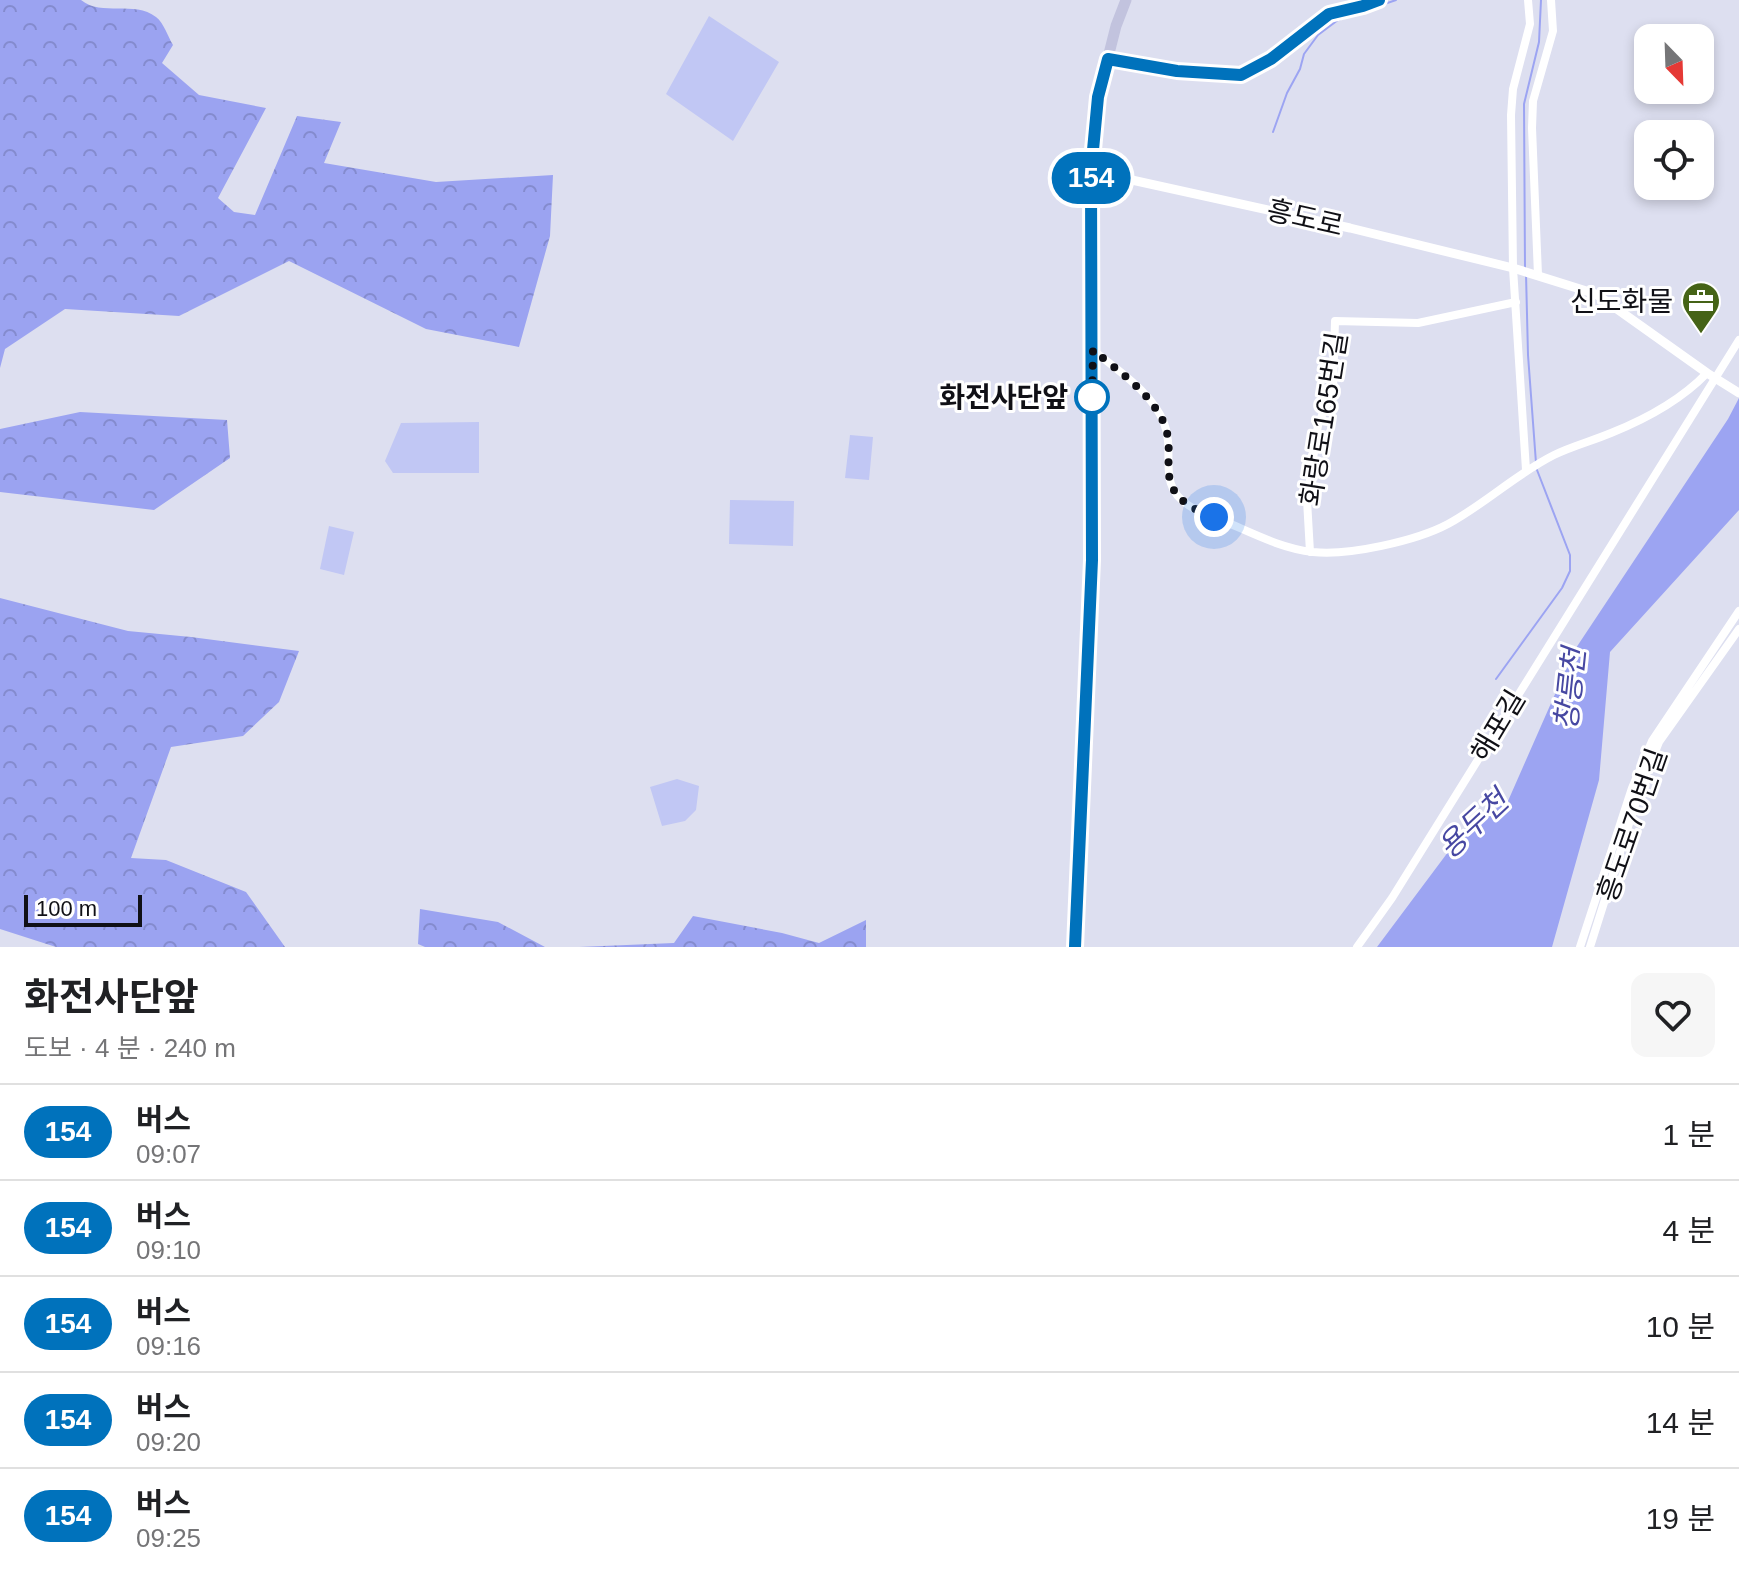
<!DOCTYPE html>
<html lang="ko">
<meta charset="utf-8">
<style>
:root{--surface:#fff;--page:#f6f6f6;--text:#202124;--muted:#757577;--line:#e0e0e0}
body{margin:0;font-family:Arial,"Noto Sans KR",sans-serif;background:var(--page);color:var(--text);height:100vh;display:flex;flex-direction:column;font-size:30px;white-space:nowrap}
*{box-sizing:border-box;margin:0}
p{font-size:26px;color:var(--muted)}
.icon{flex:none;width:44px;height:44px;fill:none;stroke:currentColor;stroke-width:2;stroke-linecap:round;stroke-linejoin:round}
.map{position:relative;height:947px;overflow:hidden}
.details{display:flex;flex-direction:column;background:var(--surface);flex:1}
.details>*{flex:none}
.badge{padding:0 16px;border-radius:26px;font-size:28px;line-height:52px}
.needle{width:52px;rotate:157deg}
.buttons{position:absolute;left:1634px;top:24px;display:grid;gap:16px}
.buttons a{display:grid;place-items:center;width:80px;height:80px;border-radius:16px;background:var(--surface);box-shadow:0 4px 12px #0003;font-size:40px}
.scale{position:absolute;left:24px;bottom:20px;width:118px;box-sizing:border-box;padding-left:8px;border:4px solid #101016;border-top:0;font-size:22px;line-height:28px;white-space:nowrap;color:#101016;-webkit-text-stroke:6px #fff;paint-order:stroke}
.you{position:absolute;width:40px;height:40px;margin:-20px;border:6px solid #fff;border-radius:50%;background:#1a73e8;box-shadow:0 0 0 12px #1a73e833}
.map>.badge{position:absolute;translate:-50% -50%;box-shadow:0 0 0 4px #fff}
.round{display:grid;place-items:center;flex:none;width:84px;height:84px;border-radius:16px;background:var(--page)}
.summary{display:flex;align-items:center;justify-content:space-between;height:136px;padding:0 24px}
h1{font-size:38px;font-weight:700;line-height:60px}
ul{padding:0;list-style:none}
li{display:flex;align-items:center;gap:24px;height:96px;padding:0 24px;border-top:2px solid var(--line)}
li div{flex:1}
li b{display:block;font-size:30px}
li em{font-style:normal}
li .badge{min-width:88px;font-weight:700;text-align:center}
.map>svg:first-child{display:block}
</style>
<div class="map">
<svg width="1739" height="947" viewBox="0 0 1739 947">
<defs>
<pattern id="forest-crowns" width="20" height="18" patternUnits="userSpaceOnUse" patternTransform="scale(2)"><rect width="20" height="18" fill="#9ba3f1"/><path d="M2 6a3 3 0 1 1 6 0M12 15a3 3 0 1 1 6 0" fill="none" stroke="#848bce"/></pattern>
</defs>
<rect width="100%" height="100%" fill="#dddff0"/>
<path fill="#c1c7f4" d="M 709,16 L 779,62 L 733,141 L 666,94 Z
M 479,422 L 479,473 L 393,473 L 385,461 L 401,423 Z
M 850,435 L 873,437 L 869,480 L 845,478 Z
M 730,500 L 794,501 L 793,546 L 729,544 Z
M 329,526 L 354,532 L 344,575 L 320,569 Z
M 677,779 L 699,786 L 696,810 L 685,821 L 662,826 L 650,787 Z"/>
<path fill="url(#forest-crowns)" d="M 0,0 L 81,0 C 102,17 134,0 156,17 C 164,23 168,37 173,45 L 162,63 L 199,95 L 266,108 L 218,198 L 234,212 L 255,215 L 297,116 L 341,122 L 324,163 L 436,182 L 553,175 L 550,236 L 519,347 L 426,329 L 289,261 L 179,316 L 65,309 L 5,349 L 0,368 Z
M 80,412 L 227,420 L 230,458 L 154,510 L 0,492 L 0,429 Z
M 0,598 L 128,631 L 191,637 L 299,651 L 279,702 L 243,736 L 171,747 L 131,858 L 166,860 L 246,892 L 285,947 L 56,947 L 0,929 Z
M 420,909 L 498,922 L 545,947 L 425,947 L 418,944 Z
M 693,916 L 782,933 L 819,943 L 866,920 L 866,947 L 579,947 L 674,943 Z"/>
<path fill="#9ca4f2" d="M 1739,398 L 1739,510 L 1610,652 L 1599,780 L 1552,947 L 1377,947 L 1466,828 L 1508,801 L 1574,651 L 1728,419 Z"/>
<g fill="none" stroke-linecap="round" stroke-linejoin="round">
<path stroke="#9ca4f2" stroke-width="2" d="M 1273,132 L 1287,93 L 1300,69 L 1304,54 L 1318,35 L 1338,20 L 1396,0
M 1525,268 L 1524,104 L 1539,42 L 1541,0
M 1526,274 L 1528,355 L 1536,463
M 1496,679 L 1562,588 L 1570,571 L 1570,555 L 1537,470"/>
<path stroke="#fff" stroke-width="8" d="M 1108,59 L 1177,71 L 1241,75 L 1271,59 L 1329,14 L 1363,6 L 1379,0
M 1538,275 L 1532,128 L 1533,101 L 1553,31 L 1551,0
M 1093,350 C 1117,370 1152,392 1164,423 C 1176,454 1156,484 1188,505 C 1201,514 1218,519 1233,525 C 1258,536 1285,549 1313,552 C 1348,556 1416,541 1448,524 C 1485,504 1516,474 1554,455 C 1572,446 1592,441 1611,433 C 1646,419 1681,400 1707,373
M 1526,470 L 1513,268 L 1511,115 L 1513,89 L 1530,24 L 1528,0
M 1310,552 L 1307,500 L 1318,425 L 1333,389 L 1335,321 L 1418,323 L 1516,302
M 1357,947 L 1392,898 L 1739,340
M 1580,947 L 1632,788 L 1652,741 L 1739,611
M 1590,947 L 1639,792 L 1659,742 L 1739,629"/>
<path stroke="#fff" stroke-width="9" d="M 1091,171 L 1350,228 L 1513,268 L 1596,294 L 1707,373 L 1739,393"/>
<path stroke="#c2c3de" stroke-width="11" d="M 1075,947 L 1092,560 L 1091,171 L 1098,97 L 1116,26 L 1126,0"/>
</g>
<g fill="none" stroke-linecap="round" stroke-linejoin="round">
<g stroke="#fff" stroke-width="18">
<path id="line" d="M 1075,947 L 1092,560 L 1091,171 L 1098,97 L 1108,59 L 1177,71 L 1241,75 L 1271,59 L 1329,14 L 1363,6 L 1379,0"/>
</g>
<use href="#line" stroke="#0072bc" stroke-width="12"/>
<path stroke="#101016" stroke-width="8" stroke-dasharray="0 14.4" d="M 1092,397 L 1092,403 L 1093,350 C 1117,370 1147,390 1162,419 C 1179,452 1154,480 1187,504 C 1195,510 1205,513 1214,517"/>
</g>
<defs>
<g id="office-pin" transform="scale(2)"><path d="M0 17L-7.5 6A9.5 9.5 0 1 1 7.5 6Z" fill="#456316" stroke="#fff"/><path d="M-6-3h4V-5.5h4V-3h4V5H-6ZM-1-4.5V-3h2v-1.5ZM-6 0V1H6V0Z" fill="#fff"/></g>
</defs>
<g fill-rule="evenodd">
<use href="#office-pin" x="1701" y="301"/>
</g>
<circle fill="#fff" stroke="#0072bc" stroke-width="4" cx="1092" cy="397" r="16"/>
<g text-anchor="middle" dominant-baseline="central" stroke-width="6" stroke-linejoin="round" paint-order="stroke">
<g font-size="28" fill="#101016" stroke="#fff">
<text transform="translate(1305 218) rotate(13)">흥도로</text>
<text transform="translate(1324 419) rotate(-81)">화랑로165번길</text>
<text transform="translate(1498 726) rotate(-59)">해포길</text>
<text transform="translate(1632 825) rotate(-71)">흥도로70번길</text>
</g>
<g font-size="28" fill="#101016" stroke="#fff" text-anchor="end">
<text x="1673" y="301">신도화물</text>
</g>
<g font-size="28" font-weight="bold" fill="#101016" stroke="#fff" text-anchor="end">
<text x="1068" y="397">화전사단앞</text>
</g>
<g font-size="30" font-style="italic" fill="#4748a2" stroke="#fff">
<text transform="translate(1570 689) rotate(-84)">창릉천</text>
<text transform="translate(1473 824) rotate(-43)">용두천</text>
</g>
</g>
</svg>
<div class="buttons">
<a><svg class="needle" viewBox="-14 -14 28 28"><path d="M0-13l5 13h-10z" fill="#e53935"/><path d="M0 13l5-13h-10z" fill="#757577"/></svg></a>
<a><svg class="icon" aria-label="locate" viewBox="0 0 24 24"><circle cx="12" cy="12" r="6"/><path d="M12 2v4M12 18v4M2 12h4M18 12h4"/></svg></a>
</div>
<div class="scale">100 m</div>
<div class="you" style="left:1214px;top:517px"></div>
<b class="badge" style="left:1091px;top:178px;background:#0072bc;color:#fff">154</b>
</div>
<section class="details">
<div class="summary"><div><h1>화전사단앞</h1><p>도보 · 4 분 · 240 m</p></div><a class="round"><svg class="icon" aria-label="heart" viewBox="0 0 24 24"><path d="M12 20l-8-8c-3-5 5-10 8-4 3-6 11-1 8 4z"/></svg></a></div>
<ul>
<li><span class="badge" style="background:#0072bc;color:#fff">154</span><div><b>버스</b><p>09:07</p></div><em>1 분</em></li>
<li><span class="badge" style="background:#0072bc;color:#fff">154</span><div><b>버스</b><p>09:10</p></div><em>4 분</em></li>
<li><span class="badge" style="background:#0072bc;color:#fff">154</span><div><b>버스</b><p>09:16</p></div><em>10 분</em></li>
<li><span class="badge" style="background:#0072bc;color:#fff">154</span><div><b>버스</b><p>09:20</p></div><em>14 분</em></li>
<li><span class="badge" style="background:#0072bc;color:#fff">154</span><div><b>버스</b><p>09:25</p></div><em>19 분</em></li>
</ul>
</section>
